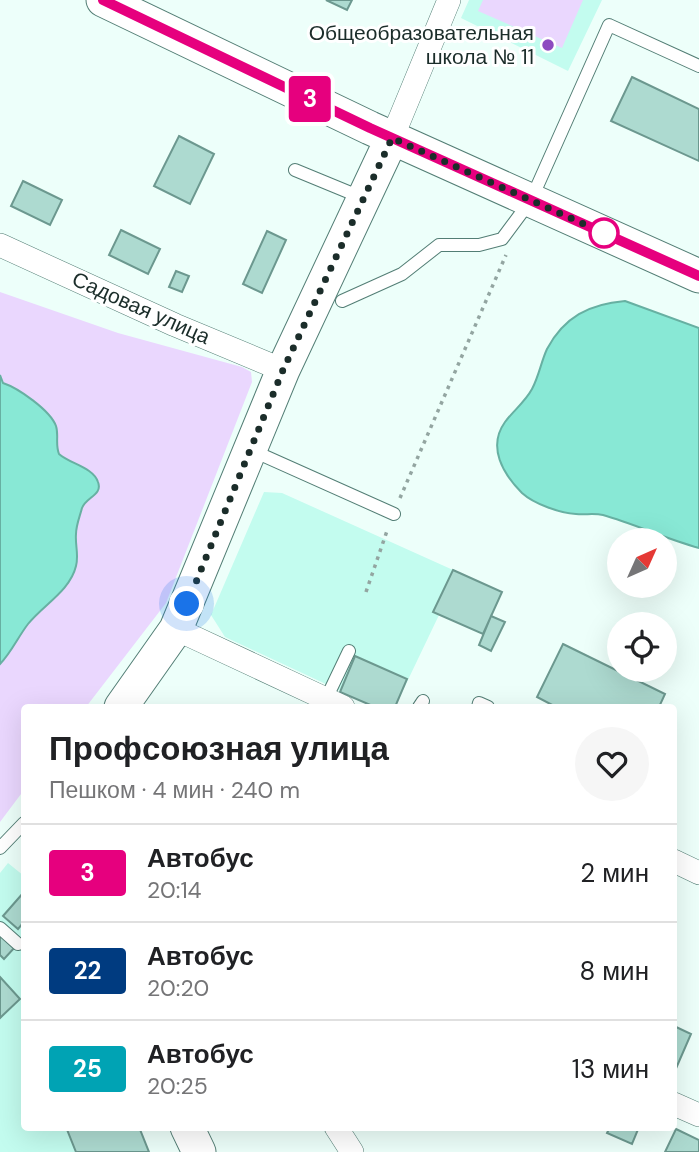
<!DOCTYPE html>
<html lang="ru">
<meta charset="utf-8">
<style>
:root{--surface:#fff;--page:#f6f6f6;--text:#202124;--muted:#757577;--line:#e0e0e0}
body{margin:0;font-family:"DM Sans",sans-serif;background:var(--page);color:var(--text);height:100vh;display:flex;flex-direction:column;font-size:26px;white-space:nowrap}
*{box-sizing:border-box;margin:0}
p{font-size:23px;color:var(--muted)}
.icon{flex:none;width:38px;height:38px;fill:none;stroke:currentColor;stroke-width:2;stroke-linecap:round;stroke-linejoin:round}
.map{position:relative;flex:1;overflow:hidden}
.sheet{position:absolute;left:21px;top:704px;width:656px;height:427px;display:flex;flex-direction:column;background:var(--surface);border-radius:7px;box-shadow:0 7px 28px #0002}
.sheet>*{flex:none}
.badge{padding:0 14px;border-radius:5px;font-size:24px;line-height:46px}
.needle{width:46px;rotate:45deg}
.controls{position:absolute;left:607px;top:528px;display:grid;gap:14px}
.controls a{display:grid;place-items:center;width:70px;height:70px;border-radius:50%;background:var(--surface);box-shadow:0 7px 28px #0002;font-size:35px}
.you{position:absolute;width:35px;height:35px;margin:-18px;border:5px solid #fff;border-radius:50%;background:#1a73e8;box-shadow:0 0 0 10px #1a73e833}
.map>.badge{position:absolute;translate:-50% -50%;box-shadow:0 0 0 4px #fff}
.round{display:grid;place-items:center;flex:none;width:74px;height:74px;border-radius:37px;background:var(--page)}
.head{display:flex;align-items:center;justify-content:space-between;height:119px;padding:0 28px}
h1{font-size:33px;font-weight:600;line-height:52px}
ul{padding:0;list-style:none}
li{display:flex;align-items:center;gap:21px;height:98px;padding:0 28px;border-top:2px solid var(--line)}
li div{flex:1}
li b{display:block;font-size:26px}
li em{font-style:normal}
li .badge{min-width:77px;font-weight:700;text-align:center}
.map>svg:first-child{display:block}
</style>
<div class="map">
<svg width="699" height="1152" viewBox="0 0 699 1152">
<rect width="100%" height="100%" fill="#edfffa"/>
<path fill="#c3fcef" d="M 469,0 L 602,0 L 568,71 L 461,18 Z
M 264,492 L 282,493 L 502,592 L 483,634 L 439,615 L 395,707 L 375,707 L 225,637 L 211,615 Z
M 8,863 L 24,876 L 24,1127 L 139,1127 L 149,1152 L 0,1152 L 0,873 Z"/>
<path fill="#ead7fe" d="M 483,0 L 583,0 L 562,48 L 478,11 Z
M 0,292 L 118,333 L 242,367 L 251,372 L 252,382 L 166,603 L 86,707 L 24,707 L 24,790 L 0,822 L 0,664 L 27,625 L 64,588 L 74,574 L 78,557 L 76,531 L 82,510 L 85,503 L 98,492 L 99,488 L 87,470 L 59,454 L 56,442 L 57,430 C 43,410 26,391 3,383 L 0,375 Z"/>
<path fill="#88e8d5" stroke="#67b0a2" stroke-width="2" d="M 625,301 L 699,328 L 699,548 C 666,539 635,524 603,515 C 594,513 585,515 576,514 C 560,513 534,504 522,493 C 503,474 487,447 505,422 C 513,411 525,402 532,389 C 539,376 541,362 547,349 C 564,317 589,304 625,301 Z
M 0,375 L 3,383 C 18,388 50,410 56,426 C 59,435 55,444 59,454 C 70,464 93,467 98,482 C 103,495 86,497 82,508 C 80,516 76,525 76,534 C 75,545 79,555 76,566 C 70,591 43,605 28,624 C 18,637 11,653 0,664 Z"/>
<path fill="#addad0" stroke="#6c988f" stroke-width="2" d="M 326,0 L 352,0 L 347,10 Z
M 632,77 L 699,109 L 699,161 L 611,121 Z
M 179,136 L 214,154 L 190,204 L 154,186 Z
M 23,181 L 62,200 L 50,225 L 11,206 Z
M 121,230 L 160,249 L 148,274 L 109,255 Z
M 267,231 L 286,240 L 262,293 L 243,284 Z
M 176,271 L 189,276 L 182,292 L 169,287 Z
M 453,570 L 502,592 L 483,634 L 433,612 Z
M 491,616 L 505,622 L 491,651 L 479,645 Z
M 563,644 L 665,694 L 659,707 L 556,707 L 537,697 Z
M 355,656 L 407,679 L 395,707 L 375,707 L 340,692 Z
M 24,892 L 24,922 L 18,929 L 3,916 Z
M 0,929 L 16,946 L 4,959 L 0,955 Z
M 0,977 L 20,999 L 0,1018 Z
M 674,1026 L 691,1034 L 674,1073 Z
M 66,1127 L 139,1127 L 149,1152 L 76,1152 Z
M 610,1127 L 639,1127 L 632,1144 L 607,1133 Z
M 676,1129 L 699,1140 L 699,1152 L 665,1152 Z"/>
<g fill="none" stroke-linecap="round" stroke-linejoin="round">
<g stroke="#537e75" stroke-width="14">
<path id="lane" d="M 295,170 L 363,198
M 342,301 L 402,274 L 439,245 L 479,245 L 502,239 L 531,200 L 609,25 L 699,66
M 253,451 L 394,514
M 326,699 L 349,651
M 419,707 L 423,701
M 478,707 L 479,703 L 488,707
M 0,848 L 24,823
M 0,928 L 18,944"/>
</g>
<g stroke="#537e75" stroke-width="24">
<path id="street" d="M 392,138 L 449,0
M 0,245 L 175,325 L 283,370
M 176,629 L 343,707
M 674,861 L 699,873
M 674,1104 L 699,1115
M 336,1127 L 352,1152"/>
</g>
<g stroke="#537e75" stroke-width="35">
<path id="secondary" d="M 103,0 L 370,128 L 699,276
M 121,707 L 176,629 L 283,370 L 392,138
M 187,1127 L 199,1152"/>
</g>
<path stroke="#93a5a1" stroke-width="3.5" stroke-dasharray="3.5 5" stroke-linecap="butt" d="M 400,498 L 506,255
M 366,592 L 388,528"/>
<use href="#lane" stroke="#fff" stroke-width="12"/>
<use href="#street" stroke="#fff" stroke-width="23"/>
<use href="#secondary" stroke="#fff" stroke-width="33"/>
</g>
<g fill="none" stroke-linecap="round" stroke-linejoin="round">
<g stroke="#fff" stroke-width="16">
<path id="line" d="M 103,0 L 370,128 L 699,276"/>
</g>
<use href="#line" stroke="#e6007e" stroke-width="10"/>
<path stroke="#1b2d2a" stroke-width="7" stroke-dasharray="0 12.6" d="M 187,604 L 283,370 L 392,138 L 604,233"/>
</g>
<circle fill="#8d4bc0" stroke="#fff" stroke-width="2.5" cx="548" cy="45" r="7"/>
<circle fill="#fff" stroke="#e6007e" stroke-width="3.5" cx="604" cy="233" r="14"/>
<g text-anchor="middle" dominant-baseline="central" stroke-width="6" stroke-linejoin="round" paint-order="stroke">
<g font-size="21" fill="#1b2d2a" stroke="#fff" text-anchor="end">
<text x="534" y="33">Общеобразовательная<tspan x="534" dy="24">школа № 11</tspan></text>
</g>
<g font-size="21" fill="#1b2d2a" stroke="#fff">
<text transform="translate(141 308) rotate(24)">Садовая улица</text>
</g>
</g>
</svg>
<div class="controls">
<a><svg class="needle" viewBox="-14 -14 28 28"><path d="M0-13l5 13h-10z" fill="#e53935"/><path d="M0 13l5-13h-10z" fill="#757577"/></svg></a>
<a><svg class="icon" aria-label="locate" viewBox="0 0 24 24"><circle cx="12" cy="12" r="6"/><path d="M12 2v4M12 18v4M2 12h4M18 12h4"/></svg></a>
</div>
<div class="you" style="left:187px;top:604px"></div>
<b class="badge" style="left:310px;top:99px;background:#e6007e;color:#fff">3</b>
<section class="sheet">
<div class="head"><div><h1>Профсоюзная улица</h1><p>Пешком · 4 мин · 240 m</p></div><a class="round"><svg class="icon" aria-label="heart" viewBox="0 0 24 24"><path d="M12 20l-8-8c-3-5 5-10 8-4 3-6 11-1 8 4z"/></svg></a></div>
<ul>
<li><span class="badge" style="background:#e6007e;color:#fff">3</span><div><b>Автобус</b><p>20:14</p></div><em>2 мин</em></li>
<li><span class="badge" style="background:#003b80;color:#fff">22</span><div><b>Автобус</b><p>20:20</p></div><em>8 мин</em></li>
<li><span class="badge" style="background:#00a3b4;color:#fff">25</span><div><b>Автобус</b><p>20:25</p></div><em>13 мин</em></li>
</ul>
</section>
</div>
